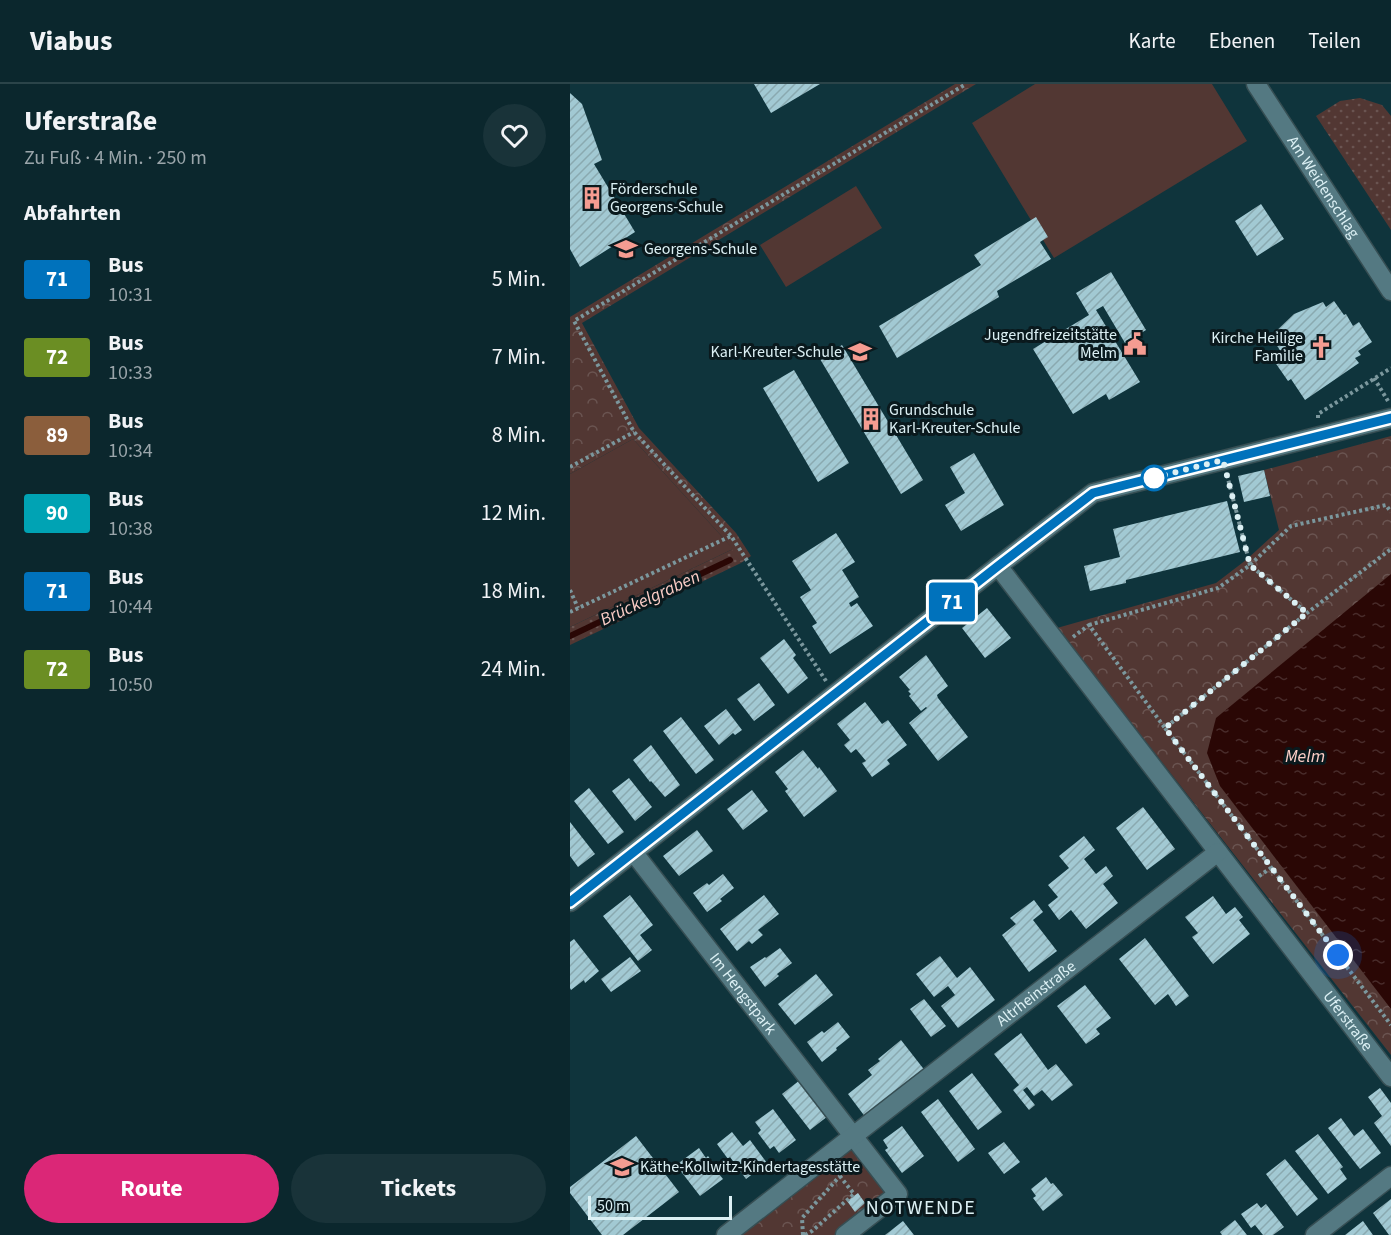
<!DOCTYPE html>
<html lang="de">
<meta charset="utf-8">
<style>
:root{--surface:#0b272d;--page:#193339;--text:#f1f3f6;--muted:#9aa5aa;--line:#2b4449;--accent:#db2777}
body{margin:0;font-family:"Source Sans 3",sans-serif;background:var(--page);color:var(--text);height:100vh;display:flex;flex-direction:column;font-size:22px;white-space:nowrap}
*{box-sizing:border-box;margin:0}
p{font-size:20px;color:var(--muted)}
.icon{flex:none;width:33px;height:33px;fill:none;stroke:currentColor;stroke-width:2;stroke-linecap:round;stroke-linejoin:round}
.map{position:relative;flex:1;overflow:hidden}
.side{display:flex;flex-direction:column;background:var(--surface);width:570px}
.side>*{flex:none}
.badge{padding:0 12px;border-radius:4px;font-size:21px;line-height:39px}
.scale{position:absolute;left:18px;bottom:15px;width:144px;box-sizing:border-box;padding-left:6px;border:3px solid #dcf0f4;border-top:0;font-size:16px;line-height:21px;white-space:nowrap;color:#dcf0f4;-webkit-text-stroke:4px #0a191d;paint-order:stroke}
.you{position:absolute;width:30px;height:30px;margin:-15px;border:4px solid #fff;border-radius:50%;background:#1a73e8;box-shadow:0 0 0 9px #1a73e833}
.map>.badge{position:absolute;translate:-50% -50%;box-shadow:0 0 0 3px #fff}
h2{padding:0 24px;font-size:22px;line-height:54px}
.round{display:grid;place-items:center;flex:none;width:63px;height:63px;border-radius:32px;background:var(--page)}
.overview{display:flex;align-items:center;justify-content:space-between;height:102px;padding:0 24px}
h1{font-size:28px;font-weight:700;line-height:45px}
.cta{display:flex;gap:12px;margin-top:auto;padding:12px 24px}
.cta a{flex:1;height:69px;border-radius:36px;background:var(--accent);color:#fff;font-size:24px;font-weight:700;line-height:69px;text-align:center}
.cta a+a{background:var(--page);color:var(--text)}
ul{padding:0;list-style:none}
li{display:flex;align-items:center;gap:18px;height:78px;padding:0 24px}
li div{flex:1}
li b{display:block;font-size:22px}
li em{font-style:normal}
li .badge{min-width:66px;font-weight:700;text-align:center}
header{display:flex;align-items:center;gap:36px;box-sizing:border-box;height:84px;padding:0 30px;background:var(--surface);border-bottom:2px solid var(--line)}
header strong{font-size:28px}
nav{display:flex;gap:33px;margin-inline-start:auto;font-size:21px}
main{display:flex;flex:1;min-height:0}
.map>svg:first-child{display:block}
</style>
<header>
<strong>Viabus</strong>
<nav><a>Karte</a><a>Ebenen</a><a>Teilen</a></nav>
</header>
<main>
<section class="side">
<div class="overview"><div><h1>Uferstraße</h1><p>Zu Fuß · 4 Min. · 250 m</p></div><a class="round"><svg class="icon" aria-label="heart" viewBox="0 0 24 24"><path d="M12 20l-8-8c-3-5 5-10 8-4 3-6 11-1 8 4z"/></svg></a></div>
<h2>Abfahrten</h2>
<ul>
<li><span class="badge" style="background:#0072bc;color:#fff">71</span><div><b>Bus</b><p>10:31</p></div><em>5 Min.</em></li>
<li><span class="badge" style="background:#6b8e23;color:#fff">72</span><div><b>Bus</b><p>10:33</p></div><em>7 Min.</em></li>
<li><span class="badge" style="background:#8b5e3c;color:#fff">89</span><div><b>Bus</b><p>10:34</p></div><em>8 Min.</em></li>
<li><span class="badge" style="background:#00a3b4;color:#fff">90</span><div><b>Bus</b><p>10:38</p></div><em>12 Min.</em></li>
<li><span class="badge" style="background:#0072bc;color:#fff">71</span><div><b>Bus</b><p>10:44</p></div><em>18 Min.</em></li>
<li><span class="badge" style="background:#6b8e23;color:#fff">72</span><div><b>Bus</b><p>10:50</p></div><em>24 Min.</em></li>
</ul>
<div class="cta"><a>Route</a><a>Tickets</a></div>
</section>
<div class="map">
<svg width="821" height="1151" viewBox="0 0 821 1151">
<defs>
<pattern id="grass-dots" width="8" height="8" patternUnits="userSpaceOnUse" patternTransform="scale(1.5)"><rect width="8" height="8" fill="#523733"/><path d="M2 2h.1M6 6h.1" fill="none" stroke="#6a5451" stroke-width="1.8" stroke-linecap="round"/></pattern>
<pattern id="park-crowns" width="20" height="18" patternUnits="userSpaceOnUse" patternTransform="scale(1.5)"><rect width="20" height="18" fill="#523733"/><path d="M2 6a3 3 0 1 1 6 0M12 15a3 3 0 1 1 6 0" fill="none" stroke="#6a5451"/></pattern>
<pattern id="water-ripples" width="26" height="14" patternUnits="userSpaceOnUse" patternTransform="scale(1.5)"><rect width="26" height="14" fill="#2a0705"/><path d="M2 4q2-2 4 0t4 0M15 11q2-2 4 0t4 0" fill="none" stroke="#482b2a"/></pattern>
<pattern id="building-hatch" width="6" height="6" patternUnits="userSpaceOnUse" patternTransform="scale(1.5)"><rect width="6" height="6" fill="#a2c9d3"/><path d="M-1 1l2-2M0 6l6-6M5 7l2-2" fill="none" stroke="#8aa9b0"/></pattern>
</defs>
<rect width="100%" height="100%" fill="#0f343c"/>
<path fill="url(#grass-dots)" d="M 790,14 L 812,21 L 821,32 L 821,146 L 746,32 L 770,17 Z
M 163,465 L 171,479 L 0,561 L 0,543 Z"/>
<path fill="url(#park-crowns)" d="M 385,0 L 406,0 L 12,239 L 69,344 L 166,449 L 181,472 L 171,479 L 156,457 L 63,355 L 0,390 L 0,233 Z
M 821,352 L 821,971 L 487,544 L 646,499 L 676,476 L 709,446 L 694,386 Z
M 283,1052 L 328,1110 L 275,1151 L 156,1151 Z"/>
<path fill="#523733" d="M 465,0 L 642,0 L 677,57 L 484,174 L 402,39 Z
M 286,102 L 312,144 L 216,203 L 190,161 Z
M 63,355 L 156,457 L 163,465 L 0,543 L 0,390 Z"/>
<path fill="url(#water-ripples)" d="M 821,490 L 821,925 L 650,702 L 637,669 L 646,634 Z"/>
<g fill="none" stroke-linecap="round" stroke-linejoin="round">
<path stroke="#2a0705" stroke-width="6" d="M 0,552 L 160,476"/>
</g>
<path fill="url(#building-hatch)" d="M 184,0 L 250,0 L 201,29 Z
M 0,9 L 12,20 L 32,76 L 24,80 L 65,148 L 10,183 L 0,165 Z
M 691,120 L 714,155 L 687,172 L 665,137 Z
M 466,133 L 478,153 L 470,158 L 481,175 L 427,207 L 429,213 L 327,274 L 309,242 L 411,181 L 404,171 Z
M 541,188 L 576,246 L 555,259 L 533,222 L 526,226 L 570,298 L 539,316 L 536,310 L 503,330 L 463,265 L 519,231 L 506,209 Z
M 764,217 L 774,231 L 776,230 L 783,242 L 789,238 L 802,258 L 788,267 L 791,271 L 785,274 L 789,279 L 735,316 L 721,295 L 718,297 L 702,274 L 711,268 L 701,252 L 724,230 L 753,218 L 756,223 Z
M 272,261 L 353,396 L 331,410 L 250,275 Z
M 224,286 L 279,379 L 248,398 L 193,304 Z
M 404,369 L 434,421 L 391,447 L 375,421 L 395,409 L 380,383 Z
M 694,386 L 700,412 L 674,418 L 668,392 Z
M 657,417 L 670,468 L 556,496 L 556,499 L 520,507 L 514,482 L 550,473 L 543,445 Z
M 266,449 L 285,478 L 272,486 L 289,513 L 279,519 L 281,523 L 287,519 L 303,542 L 260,570 L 242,542 L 247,539 L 230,513 L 241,506 L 222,477 Z
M 417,524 L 441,554 L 415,574 L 392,544 Z
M 214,555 L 226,571 L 223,574 L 238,594 L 218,610 L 190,574 Z
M 356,571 L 378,602 L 367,611 L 368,614 L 398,653 L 368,677 L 339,639 L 357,624 L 356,623 L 351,627 L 339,612 L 341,610 L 338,607 L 340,606 L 329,593 Z
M 189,599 L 205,621 L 184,637 L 167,615 Z
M 295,618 L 312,640 L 318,636 L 337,661 L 317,676 L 320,680 L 302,693 L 292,679 L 296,677 L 286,665 L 281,669 L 274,661 L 280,656 L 267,640 Z
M 156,625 L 172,646 L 165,651 L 163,649 L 149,661 L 134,642 Z
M 111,633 L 144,676 L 126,690 L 93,647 Z
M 81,661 L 110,701 L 95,713 L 81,697 L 80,698 L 63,676 Z
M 233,666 L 248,685 L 249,683 L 267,707 L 234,733 L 215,707 L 218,705 L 205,688 Z
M 59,694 L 82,723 L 65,737 L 42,707 Z
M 19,704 L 54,748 L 38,760 L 4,717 Z
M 182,706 L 198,727 L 173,746 L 157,725 Z
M 573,723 L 605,765 L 577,786 L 546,744 Z
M 0,738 L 25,770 L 8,783 L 0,772 Z
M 127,746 L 143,767 L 109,792 L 93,772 Z
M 514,752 L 525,766 L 514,775 L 526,790 L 536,782 L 543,792 L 533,800 L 548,819 L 516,845 L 501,826 L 489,836 L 478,821 L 488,813 L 478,801 L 499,784 L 489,772 Z
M 153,790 L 164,804 L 150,815 L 152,817 L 137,828 L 123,809 L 137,799 L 139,801 Z
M 60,811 L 83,841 L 70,851 L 82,866 L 68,877 L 33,832 Z
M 194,811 L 209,830 L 188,846 L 193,851 L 182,860 L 179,857 L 167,867 L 150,845 Z
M 643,812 L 656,830 L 665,823 L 673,833 L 669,836 L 680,850 L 643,880 L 622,853 L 628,849 L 615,833 Z
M 464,816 L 473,828 L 463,836 L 487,867 L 459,888 L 432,851 L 446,840 L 440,834 Z
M 575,854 L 619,912 L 606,922 L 598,910 L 585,921 L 549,875 Z
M 4,855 L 29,887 L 15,899 L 14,896 L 1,906 L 0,904 L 0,858 Z
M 210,864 L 222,879 L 207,890 L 209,892 L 195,903 L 180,883 L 195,873 L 196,874 Z
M 370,872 L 387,894 L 400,883 L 425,916 L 388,944 L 371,922 L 385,911 L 378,902 L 364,913 L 346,890 Z
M 60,873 L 71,887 L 41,908 L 31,895 Z
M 246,890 L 263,911 L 225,941 L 208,920 Z
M 515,901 L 541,934 L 526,945 L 530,950 L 516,960 L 487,922 Z
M 354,915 L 376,942 L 361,953 L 340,925 Z
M 268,938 L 280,953 L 266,964 L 267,966 L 252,978 L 237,958 L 252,947 L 254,949 Z
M 451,949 L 478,986 L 486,980 L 503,1001 L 482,1017 L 472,1006 L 464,1012 L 457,1003 L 453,1006 L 465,1021 L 459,1026 L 443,1006 L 449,1001 L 424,970 Z
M 331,956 L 356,988 L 296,1034 L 278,1010 L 302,991 L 298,986 L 310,977 L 308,975 Z
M 402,989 L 432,1028 L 408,1046 L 379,1007 Z
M 230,996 L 258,1032 L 240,1046 L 212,1010 Z
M 810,1004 L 821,1019 L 821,1062 L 804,1039 L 812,1032 L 798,1013 Z
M 368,1015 L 405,1065 L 388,1078 L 351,1028 Z
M 203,1025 L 226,1056 L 209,1069 L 204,1062 L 200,1065 L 188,1049 L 191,1046 L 185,1038 Z
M 771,1034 L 784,1052 L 793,1045 L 811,1069 L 790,1085 L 758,1044 Z
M 332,1042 L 354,1072 L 332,1089 L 315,1066 L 318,1064 L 313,1056 Z
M 162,1048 L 173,1062 L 180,1056 L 197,1079 L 176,1095 L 160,1073 L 158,1075 L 147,1060 Z
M 748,1050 L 773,1083 L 770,1085 L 777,1095 L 758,1110 L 725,1067 Z
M 66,1052 L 109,1108 L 53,1151 L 32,1151 L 0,1109 L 0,1103 Z
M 434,1058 L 450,1078 L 434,1090 L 418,1069 Z
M 129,1064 L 136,1074 L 138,1072 L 143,1079 L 141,1080 L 153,1095 L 130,1112 L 106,1081 Z
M 715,1075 L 748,1115 L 727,1132 L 696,1090 Z
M 476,1093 L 481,1100 L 483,1099 L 493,1111 L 473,1127 L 463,1114 L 466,1112 L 461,1105 Z
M 288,1109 L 295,1119 L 285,1128 L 277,1117 Z
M 821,1115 L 821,1151 L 819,1151 L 803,1129 Z
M 687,1119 L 691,1124 L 696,1120 L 714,1143 L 703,1151 L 693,1151 L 685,1141 L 681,1144 L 671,1130 Z
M 665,1136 L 677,1151 L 652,1151 L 650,1148 Z
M 333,1137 L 344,1151 L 315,1151 L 319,1148 Z
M 793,1137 L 803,1151 L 775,1151 Z"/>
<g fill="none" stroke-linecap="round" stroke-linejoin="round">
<g stroke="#364e53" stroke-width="21">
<g id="minor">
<path id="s1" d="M 686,0 L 821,207"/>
<path id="s2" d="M 428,482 L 821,993"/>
<path id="s3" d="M 64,769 L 328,1110 L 275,1151"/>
<path d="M 0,818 L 428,482 L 523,409 L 821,334"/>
<path id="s4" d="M 156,1151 L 648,768"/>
<path d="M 745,1151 L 821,1092"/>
</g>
</g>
<path stroke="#7b979d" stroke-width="4" stroke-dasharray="3 3" stroke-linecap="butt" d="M 804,294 L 818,317
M 748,334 L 748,330 L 821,284
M 0,383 L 64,348
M 657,391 L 680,481 L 737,529
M 0,506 L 8,524
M 0,528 L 161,452
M 519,541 L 648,504 L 680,481 L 721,442 L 816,421 L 821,428
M 503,553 L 519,541 L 595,644 L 737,529 L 821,465
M 256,597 L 161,452 L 64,348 L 4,237 L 396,0
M 595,644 L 821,941
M 689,792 L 701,784
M 233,1151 L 232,1134 L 270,1092
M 235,1151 L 242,1147 L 284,1110 L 265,1086"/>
<use href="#minor" stroke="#547982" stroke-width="18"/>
</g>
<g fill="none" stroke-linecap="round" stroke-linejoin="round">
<g stroke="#fff" stroke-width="14">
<path id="line" d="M 0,818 L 428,482 L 523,409 L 821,334"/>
</g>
<use href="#line" stroke="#0072bc" stroke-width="9"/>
<path stroke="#dcf0f4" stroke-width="6" stroke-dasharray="0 10.8" d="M 584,394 L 579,395 L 653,376 L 680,481 L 737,529 L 595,644 L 768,871"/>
</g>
<defs>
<g id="building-bare" transform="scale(1.8)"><path d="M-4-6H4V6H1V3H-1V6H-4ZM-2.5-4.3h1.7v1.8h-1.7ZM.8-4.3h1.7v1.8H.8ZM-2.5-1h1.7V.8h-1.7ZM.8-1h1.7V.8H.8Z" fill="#f59c91" stroke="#0a191d" stroke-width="2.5" paint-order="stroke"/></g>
<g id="school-bare" transform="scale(1.8)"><path d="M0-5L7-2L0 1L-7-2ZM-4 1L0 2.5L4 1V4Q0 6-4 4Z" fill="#f59c91" stroke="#0a191d" stroke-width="2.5" paint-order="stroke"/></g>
<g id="civic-bare" transform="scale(1.8)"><path d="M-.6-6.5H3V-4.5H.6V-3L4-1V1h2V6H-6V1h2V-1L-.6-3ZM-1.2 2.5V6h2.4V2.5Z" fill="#f59c91" stroke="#0a191d" stroke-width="2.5" paint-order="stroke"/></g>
<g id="church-bare" transform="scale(1.8)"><path d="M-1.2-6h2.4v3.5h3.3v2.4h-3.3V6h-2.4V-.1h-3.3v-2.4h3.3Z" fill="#f59c91" stroke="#0a191d" stroke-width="2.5" paint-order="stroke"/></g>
</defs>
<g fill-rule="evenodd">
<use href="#building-bare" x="22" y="114"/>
<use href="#school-bare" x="56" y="165"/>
<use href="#civic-bare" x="565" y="260"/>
<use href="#church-bare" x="751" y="263"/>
<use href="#school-bare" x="290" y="268"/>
<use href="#building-bare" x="301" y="335"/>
<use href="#school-bare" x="52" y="1083"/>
</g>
<circle fill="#fff" stroke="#0072bc" stroke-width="3" cx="584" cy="394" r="12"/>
<g text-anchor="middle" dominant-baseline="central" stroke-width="6" stroke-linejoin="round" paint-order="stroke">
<g font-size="16" fill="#dcf0f4" stroke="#0a191d">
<text stroke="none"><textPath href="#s1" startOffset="123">Am Weidenschlag</textPath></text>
<text stroke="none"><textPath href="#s3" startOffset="178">Im Hengstpark</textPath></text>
<text stroke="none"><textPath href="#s4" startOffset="393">Altrheinstraße</textPath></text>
<text stroke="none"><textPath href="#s2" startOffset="574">Uferstraße</textPath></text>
</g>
<g font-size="16" fill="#dcf0f4" stroke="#0a191d" text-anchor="start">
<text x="40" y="105">Förderschule<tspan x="40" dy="18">Georgens-Schule</tspan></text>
<text x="74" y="165">Georgens-Schule</text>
<text x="547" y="251" text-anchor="end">Jugendfreizeitstätte<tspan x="547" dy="18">Melm</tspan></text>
<text x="733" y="254" text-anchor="end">Kirche Heilige<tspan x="733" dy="18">Familie</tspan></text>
<text x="272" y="268" text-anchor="end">Karl-Kreuter-Schule</text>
<text x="319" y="326">Grundschule<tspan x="319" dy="18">Karl-Kreuter-Schule</tspan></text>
<text x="70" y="1083">Käthe-Kollwitz-Kindertagesstätte</text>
</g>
<g font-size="18" font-style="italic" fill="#fdcec7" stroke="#0a191d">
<text transform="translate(80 514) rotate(-25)">Brückelgraben</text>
<text x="735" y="672">Melm</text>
</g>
<g font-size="20" letter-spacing="1.5" fill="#dcf0f4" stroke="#0a191d">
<text x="351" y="1124">NOTWENDE</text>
</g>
</g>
</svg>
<div class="scale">50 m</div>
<div class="you" style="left:768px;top:871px"></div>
<b class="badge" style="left:382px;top:518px;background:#0072bc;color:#fff">71</b>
</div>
</main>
